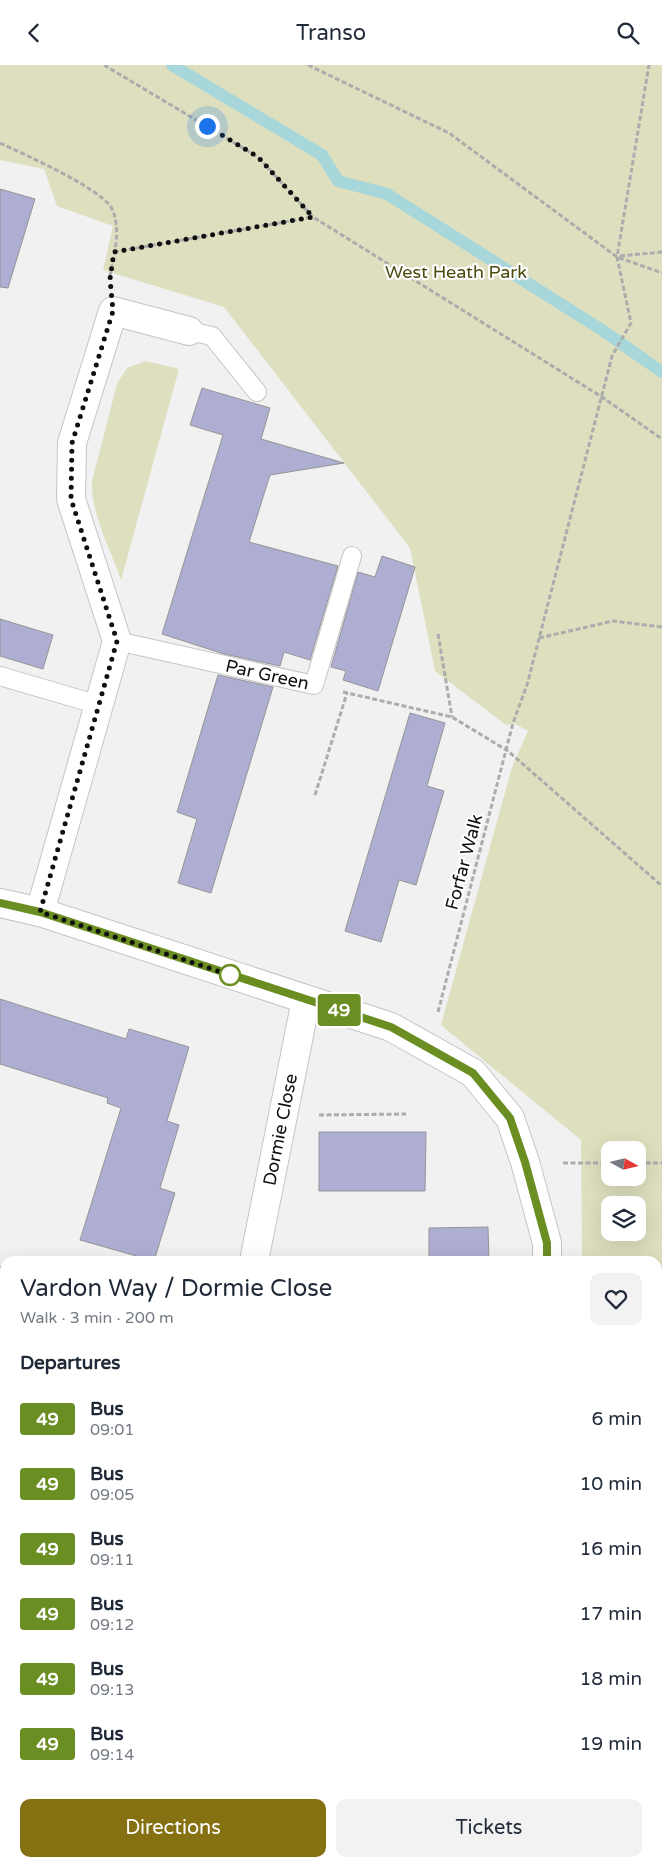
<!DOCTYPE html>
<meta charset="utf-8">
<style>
:root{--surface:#fff;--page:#f2f2f3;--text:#1f2937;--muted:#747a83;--accent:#857112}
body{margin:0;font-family:"Varela Round",sans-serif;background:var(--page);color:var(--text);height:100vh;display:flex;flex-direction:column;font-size:19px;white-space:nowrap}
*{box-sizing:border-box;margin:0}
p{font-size:16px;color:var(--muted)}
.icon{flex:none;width:28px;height:28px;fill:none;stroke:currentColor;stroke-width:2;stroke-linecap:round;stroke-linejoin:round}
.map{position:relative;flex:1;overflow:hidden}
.panel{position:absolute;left:0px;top:1191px;width:662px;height:611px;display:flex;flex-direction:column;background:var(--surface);border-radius:15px 15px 0 0;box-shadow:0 5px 20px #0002}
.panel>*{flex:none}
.badge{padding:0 10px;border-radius:4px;font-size:18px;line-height:32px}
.needle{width:32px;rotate:98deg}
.tools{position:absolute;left:601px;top:1076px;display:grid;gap:10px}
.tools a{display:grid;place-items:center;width:45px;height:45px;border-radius:10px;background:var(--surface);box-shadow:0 5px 20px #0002;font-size:25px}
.you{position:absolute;width:25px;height:25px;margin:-12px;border:4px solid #fff;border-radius:50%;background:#1a73e8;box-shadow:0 0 0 8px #1a73e833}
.map>.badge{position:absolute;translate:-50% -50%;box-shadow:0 0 0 2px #fff}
h2{padding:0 20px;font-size:19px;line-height:45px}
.round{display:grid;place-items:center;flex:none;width:52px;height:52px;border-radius:10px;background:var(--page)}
.head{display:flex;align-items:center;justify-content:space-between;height:85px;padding:0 20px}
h1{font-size:24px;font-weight:600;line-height:38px}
.action{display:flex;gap:10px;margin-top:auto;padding:10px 20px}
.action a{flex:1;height:58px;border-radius:10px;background:var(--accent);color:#fff;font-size:20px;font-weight:600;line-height:58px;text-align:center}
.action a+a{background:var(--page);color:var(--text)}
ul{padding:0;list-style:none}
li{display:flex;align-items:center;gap:15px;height:65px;padding:0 20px}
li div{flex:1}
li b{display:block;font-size:19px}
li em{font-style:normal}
li .badge{min-width:55px;font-weight:700;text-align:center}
header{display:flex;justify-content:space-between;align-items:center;height:65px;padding:0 20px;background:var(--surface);font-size:22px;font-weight:600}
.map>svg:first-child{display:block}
</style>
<header><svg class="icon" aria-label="back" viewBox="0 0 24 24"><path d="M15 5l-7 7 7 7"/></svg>Transo<svg class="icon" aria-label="search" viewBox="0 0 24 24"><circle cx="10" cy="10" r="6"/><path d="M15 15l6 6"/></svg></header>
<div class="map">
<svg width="662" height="1802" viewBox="0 0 662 1802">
<rect width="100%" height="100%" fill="#f1f1f2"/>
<path fill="#e9e8f1" d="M 0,1684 L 5,1685 L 5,1798 L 124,1798 L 123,1802 L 0,1802 Z"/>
<path fill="#dddfbe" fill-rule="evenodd" d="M 0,0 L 662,0 L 662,1665 L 658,1666 L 658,1196 L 582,1196 L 581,1075 L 441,960 L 512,702 L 528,666 L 514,658 L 506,660 L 435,606 L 410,483 L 224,242 L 103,205 L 113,161 L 57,141 L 44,104 L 0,95 ZM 610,1085 L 638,1085 L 638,1112 L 610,1112 ZM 610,1140 L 638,1140 L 638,1168 L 610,1168 Z
M 146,296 L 179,304 L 121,515 C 111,486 90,446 92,416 L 117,319 L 127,303 Z
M 0,1497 L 5,1498 L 5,1682 L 0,1682 Z
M 261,1798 L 520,1798 L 508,1802 L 281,1802 Z"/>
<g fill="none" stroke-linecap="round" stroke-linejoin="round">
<path stroke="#a7d7da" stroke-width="12" d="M 172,0 L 322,90 L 338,116 L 387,129 L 602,265 L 662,307"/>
</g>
<path fill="#adaed1" stroke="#959596" d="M 0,124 L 35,134 L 8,223 L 0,222 Z
M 202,323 L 270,343 L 261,374 L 344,398 L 270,410 L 249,477 L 338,501 L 310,595 L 284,587 L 280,601 L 224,589 L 162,569 L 223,370 L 190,360 Z
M 382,491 L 415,502 L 378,626 L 343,615 L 346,606 L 331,602 L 358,507 L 375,512 Z
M 0,554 L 53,570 L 43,604 L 0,591 Z
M 218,610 L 273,622 L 211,828 L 178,818 L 197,754 L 177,747 Z
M 410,648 L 445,658 L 427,721 L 444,726 L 416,820 L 399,815 L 381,877 L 345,866 Z
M 0,934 L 126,974 L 129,964 L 189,982 L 167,1056 L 179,1060 L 160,1123 L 175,1128 L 154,1196 L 80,1175 L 121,1043 L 107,1038 L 108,1033 L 0,999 Z
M 319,1067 L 426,1067 L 425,1126 L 319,1126 Z
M 488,1162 L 489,1196 L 429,1196 L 429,1163 Z"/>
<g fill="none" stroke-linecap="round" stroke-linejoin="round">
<g stroke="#c5c5c6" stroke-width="20">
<g id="lane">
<path d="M 189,266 L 212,271 L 257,327"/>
<path id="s1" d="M 117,576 L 314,620 L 352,491"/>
<path d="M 0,611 L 99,640"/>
<path d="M 79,1798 L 81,1802"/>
</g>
</g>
<g stroke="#c5c5c6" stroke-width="30">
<g id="street">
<path d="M 0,838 L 40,847 L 391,962 L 473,1008 L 510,1053 L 525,1097 L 547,1178 L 547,1196"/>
<path d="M 40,847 L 117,576 L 71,434 L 72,378 L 113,246 L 189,266"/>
<path id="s2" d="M 254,1196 L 306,935"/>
<path d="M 658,1694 L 662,1694"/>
<path d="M 559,1798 L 560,1802"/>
</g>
</g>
<path stroke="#acacac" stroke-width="3" stroke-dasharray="5 2.5" stroke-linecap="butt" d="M 104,0 L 258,92 L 313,152 L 602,332 L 662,374
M 308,0 L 449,68 L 617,192 L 662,208
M 0,78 C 23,89 106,125 113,146 C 121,167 114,189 110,211
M 114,187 L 313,152
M 620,191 L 662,187
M 438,569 L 452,652
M 539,573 L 613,556 L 662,562
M 343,627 L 452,652 L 508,686 L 662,821
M 315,730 L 347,628
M 438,947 L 513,658 L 527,620 L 612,291 L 631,258 L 617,192 L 649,0
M 319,1050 L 406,1049
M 563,1098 L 610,1098
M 638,1098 L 662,1098
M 0,1202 L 5,1204
M 0,1489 L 5,1491
M 658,1546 L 662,1522
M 0,1682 L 5,1682
M 338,1798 L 342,1802"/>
<use href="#lane" stroke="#fff" stroke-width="18"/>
<use href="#street" stroke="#fff" stroke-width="28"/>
</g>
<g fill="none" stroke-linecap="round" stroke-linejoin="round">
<g stroke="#fff" stroke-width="11">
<path id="line" d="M 0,838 L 40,847 L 391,962 L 473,1008 L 510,1053 L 525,1097 L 547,1178 L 547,1196"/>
</g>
<use href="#line" stroke="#6b8e23" stroke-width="8"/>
<path stroke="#101010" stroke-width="5" stroke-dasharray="0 9" d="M 207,61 L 258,92 L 313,152 L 114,187 L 110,214 L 113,246 L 72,378 L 71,434 L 117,576 L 40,847 L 230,910"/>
</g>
<circle fill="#fff" stroke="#6b8e23" stroke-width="2.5" cx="230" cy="910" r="10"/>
<g text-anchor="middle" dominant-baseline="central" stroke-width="4.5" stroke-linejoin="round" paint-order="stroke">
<g font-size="18" fill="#4a4b0d" stroke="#fefeff">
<text x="456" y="207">West Heath Park</text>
</g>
<g font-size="18" fill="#101010" stroke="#fefeff">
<text stroke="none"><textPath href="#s1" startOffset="154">Par Green</textPath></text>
<text transform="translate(464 797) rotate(-75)">Forfar Walk</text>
<text stroke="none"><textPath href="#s2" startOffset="134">Dormie Close</textPath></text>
</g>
</g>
</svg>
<div class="tools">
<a><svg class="needle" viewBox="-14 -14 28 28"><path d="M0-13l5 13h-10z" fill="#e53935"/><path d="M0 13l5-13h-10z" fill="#747a83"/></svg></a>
<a><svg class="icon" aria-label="layers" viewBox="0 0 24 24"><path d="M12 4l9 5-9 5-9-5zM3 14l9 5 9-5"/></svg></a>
</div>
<div class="you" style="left:207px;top:61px"></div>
<b class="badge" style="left:339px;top:945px;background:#6b8e23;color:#fff">49</b>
<section class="panel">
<div class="head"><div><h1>Vardon Way / Dormie Close</h1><p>Walk · 3 min · 200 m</p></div><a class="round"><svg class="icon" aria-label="heart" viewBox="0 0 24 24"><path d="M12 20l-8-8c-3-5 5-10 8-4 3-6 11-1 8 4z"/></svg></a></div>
<h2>Departures</h2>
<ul>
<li><span class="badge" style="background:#6b8e23;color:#fff">49</span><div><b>Bus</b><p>09:01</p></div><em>6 min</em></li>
<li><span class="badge" style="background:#6b8e23;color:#fff">49</span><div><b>Bus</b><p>09:05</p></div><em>10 min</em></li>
<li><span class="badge" style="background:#6b8e23;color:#fff">49</span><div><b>Bus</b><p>09:11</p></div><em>16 min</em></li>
<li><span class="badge" style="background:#6b8e23;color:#fff">49</span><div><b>Bus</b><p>09:12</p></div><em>17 min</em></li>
<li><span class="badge" style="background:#6b8e23;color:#fff">49</span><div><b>Bus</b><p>09:13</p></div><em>18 min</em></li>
<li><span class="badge" style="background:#6b8e23;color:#fff">49</span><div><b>Bus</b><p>09:14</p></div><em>19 min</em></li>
</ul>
<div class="action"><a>Directions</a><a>Tickets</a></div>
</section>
</div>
